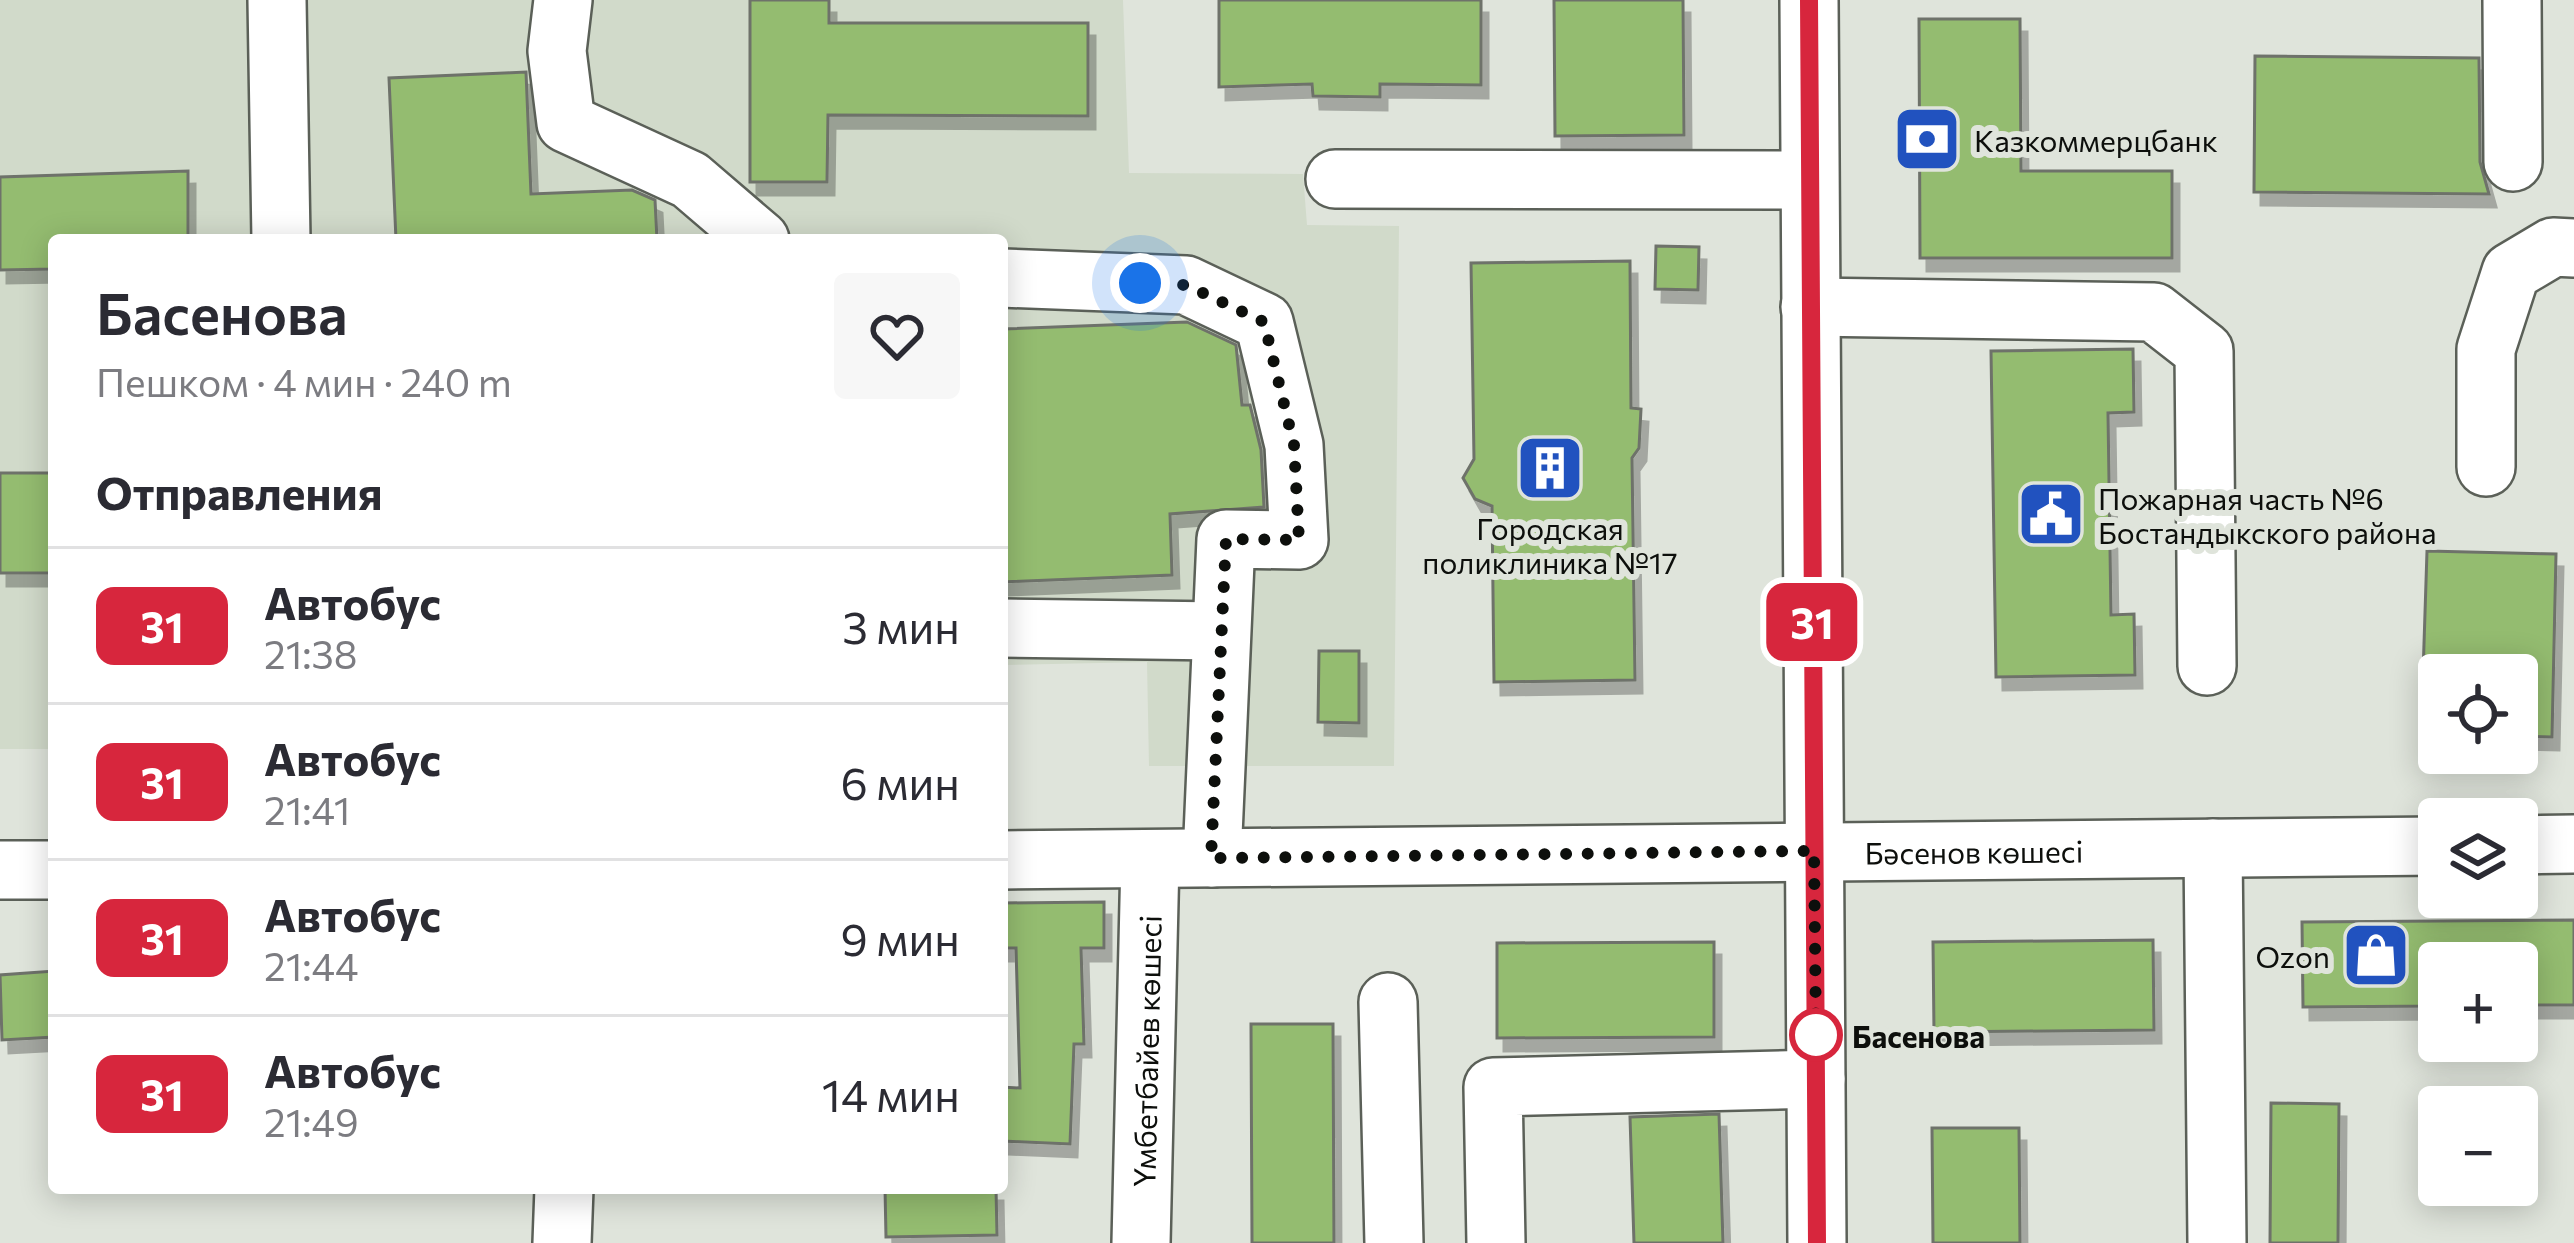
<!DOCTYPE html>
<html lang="ru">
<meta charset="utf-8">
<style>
:root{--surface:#fff;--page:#f7f7f7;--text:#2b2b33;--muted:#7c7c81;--line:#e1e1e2}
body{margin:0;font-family:Commissioner,sans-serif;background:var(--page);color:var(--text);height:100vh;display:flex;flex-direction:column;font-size:45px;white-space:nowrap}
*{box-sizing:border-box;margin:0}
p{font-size:39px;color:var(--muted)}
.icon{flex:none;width:66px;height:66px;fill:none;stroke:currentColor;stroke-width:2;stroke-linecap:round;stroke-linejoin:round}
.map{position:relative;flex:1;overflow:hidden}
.side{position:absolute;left:48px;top:234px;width:960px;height:960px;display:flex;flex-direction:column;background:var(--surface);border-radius:12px;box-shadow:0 6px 30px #0003}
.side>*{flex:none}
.badge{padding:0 24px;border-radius:18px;font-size:42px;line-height:78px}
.controls{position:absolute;left:2418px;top:654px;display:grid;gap:24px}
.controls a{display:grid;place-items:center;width:120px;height:120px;border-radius:12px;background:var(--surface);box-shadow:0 6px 30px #0003;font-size:60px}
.you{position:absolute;width:60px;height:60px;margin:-30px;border:9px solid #fff;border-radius:50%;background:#1a73e8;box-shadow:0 0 0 18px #1a73e833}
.map>.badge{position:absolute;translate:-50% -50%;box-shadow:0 0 0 6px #fff}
h2{padding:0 48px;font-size:45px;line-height:108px}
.round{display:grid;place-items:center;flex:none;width:126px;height:126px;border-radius:12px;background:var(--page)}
.head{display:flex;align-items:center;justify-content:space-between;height:204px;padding:0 48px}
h1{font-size:57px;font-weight:600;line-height:90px}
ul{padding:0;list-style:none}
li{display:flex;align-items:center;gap:36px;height:156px;padding:0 48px;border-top:3px solid var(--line)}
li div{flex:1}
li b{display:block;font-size:45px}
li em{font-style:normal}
li .badge{min-width:132px;font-weight:700;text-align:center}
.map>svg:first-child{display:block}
</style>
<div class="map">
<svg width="2574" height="1243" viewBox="0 0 2574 1243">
<defs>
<filter id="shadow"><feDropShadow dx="7" dy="13" stdDeviation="0" flood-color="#0004"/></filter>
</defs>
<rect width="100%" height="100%" fill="#dfe4db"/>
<path fill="#d1daca" d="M 0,0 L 253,0 L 250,240 L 54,240 L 54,749 L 0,749 Z
M 297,0 L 1123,0 L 1129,173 L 1303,174 L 1307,225 L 1399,226 L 1394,766 L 1149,766 L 1147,662 L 1002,665 L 1002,240 L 298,240 Z"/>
<path fill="#94bc6f" stroke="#6e726a" stroke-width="3" filter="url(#shadow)" d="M 750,0 L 829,0 L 829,23 L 1088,23 L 1088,116 L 828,115 L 827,182 L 750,182 Z
M 1219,0 L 1481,0 L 1481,85 L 1380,84 L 1380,97 L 1313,96 L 1312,84 L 1219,87 Z
M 1554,0 L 1683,0 L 1684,135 L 1555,136 Z
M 1919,19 L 2020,19 L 2021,171 L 2172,171 L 2172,258 L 1920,258 Z
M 2255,56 L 2479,58 L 2480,162 L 2489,194 L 2254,192 Z
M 526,72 L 531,194 L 632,190 L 655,200 L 657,240 L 396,240 L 389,78 Z
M 188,171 L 188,240 L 54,240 L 54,269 L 0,270 L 0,177 Z
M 1656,246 L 1699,247 L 1698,290 L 1655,289 Z
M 1630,261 L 1631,408 L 1641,409 L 1639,448 L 1632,458 L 1635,680 L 1494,682 L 1492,506 L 1475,499 L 1463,478 L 1474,459 L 1471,263 Z
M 1187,322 L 1236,345 L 1242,405 L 1250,405 L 1261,450 L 1264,507 L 1170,514 L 1172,575 L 1002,582 L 1002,329 Z
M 2133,349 L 2134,412 L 2108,413 L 2111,615 L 2134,614 L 2135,675 L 1996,677 L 1991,351 Z
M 0,473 L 54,473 L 54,573 L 0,573 Z
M 2427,551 L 2556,554 L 2552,737 L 2517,736 L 2517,675 L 2423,675 Z
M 1319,651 L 1359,651 L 1359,723 L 1318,722 Z
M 1104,902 L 1104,948 L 1081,948 L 1084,1044 L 1074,1044 L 1070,1144 L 1002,1141 L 1002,1087 L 1020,1088 L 1016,948 L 1002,948 L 1002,903 Z
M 2574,920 L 2574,1005 L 2517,1005 L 2517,963 L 2439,963 L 2439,1006 L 2303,1007 L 2302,922 Z
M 2153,940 L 2154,1030 L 1934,1032 L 1933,942 Z
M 1714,942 L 1714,1037 L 1497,1038 L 1497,943 Z
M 54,971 L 54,1037 L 2,1040 L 0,975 Z
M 1251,1024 L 1333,1024 L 1334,1243 L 1252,1243 Z
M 2271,1103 L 2339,1104 L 2338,1243 L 2270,1243 Z
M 1719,1114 L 1723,1243 L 1634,1243 L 1630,1117 Z
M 1932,1128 L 2019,1128 L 2020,1243 L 1933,1243 Z
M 885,1188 L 996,1188 L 997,1235 L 886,1237 Z"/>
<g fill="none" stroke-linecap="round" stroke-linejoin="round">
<g stroke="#5b6058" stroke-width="62">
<g id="minor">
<path d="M 277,0 L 281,240"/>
<path d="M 563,0 L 557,51 L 566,123 L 690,180 L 760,240"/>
<path d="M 1809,0 L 1817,1243"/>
<path d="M 2512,0 L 2513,162"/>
<path d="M 1335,179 L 1809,180"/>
<path d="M 1002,278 L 1186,285 L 1264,322 L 1294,445 L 1299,540 L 1226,539 L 1212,858"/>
<path d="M 1810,307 L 2154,312 L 2204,351 L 2207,666"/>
<path d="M 2486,467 L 2486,349 L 2511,272 L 2553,247 L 2574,248"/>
<path d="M 1002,628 L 1220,631"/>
<path d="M 2517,845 L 2574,844"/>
<path d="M 2213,848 L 2217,1243"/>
<path id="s1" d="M 1002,860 L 2439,846"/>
<path d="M 0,870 L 54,870"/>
<path d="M 1388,1002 L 1394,1243"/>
<path d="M 562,1243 L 564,1188"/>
<path id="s2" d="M 1141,1243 L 1150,859"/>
<path d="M 1496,1243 L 1493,1087 L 1816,1079"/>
</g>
</g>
<use href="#minor" stroke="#fff" stroke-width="57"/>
</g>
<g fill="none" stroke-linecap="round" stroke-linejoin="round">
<g stroke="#fff" stroke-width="27">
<path id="line" d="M 1809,0 L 1817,1243"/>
</g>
<use href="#line" stroke="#d7263d" stroke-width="18"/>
<path stroke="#0d0f0c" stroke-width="12" stroke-dasharray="0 21.6" d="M 1140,283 L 1186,285 L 1264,322 L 1294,445 L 1299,540 L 1226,539 L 1211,858 L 1814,851 L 1816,1035"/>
</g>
<defs>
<g id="bank-square" transform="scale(3.45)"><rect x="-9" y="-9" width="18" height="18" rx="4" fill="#2152bf" stroke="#dfe4db"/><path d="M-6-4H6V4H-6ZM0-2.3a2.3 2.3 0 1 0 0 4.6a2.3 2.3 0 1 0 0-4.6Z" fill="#fff"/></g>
<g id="building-square" transform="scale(3.45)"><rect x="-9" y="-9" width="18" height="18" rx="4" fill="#2152bf" stroke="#dfe4db"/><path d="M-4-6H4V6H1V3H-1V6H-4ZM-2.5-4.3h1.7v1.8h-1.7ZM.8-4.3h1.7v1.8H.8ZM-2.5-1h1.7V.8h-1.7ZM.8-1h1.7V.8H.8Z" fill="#fff"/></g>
<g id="civic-square" transform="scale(3.45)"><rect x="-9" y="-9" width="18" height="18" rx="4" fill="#2152bf" stroke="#dfe4db"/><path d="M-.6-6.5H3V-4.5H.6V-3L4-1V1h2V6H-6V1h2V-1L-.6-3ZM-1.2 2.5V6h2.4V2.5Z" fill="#fff"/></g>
<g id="shop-square" transform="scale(3.45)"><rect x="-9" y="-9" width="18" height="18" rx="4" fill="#2152bf" stroke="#dfe4db"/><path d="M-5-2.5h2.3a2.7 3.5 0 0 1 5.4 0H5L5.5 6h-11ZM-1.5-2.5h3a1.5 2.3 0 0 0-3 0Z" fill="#fff"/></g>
</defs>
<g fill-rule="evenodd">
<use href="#bank-square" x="1927" y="139"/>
<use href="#building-square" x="1550" y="468"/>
<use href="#civic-square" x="2051" y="514"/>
<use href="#shop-square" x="2376" y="955"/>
</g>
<circle fill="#fff" stroke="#d7263d" stroke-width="6" cx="1816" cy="1035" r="24"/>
<g text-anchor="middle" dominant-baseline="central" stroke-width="12" stroke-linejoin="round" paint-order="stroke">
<g font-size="30" fill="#0d0f0c" stroke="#dfe4db" text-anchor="start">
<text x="1974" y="139">Казкоммерцбанк</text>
<text x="2098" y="497">Пожарная часть №6<tspan x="2098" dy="34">Бостандыкского района</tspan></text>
<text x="1550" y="527" text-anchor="middle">Городская<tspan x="1550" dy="34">поликлиника №17</tspan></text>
<text x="2330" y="955" text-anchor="end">Ozon</text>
</g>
<g font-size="30" fill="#0d0f0c" stroke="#dfe4db">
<text stroke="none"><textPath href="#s1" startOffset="972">Бәсенов көшесі</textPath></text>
<text stroke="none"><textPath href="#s2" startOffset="192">Үмбетбайев көшесі</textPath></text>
</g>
<g font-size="30" font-weight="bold" fill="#0d0f0c" stroke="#dfe4db" text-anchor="start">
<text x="1852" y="1035">Басенова</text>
</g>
</g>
</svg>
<div class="controls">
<a><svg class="icon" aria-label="locate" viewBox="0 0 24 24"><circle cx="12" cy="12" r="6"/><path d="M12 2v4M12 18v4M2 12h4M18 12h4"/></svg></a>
<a><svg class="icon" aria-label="layers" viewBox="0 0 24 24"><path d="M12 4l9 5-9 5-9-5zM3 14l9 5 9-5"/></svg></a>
<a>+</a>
<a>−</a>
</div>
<div class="you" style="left:1140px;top:283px"></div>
<b class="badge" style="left:1812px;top:622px;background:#d7263d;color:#fff">31</b>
<section class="side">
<div class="head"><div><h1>Басенова</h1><p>Пешком · 4 мин · 240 m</p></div><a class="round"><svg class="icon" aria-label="heart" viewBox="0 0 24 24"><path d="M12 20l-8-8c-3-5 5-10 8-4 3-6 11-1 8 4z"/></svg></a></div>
<h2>Отправления</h2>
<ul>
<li><span class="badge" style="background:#d7263d;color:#fff">31</span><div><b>Автобус</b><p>21:38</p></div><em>3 мин</em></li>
<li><span class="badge" style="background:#d7263d;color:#fff">31</span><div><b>Автобус</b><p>21:41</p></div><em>6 мин</em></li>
<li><span class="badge" style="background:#d7263d;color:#fff">31</span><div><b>Автобус</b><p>21:44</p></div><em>9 мин</em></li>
<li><span class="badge" style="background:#d7263d;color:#fff">31</span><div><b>Автобус</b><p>21:49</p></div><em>14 мин</em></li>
</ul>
</section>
</div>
